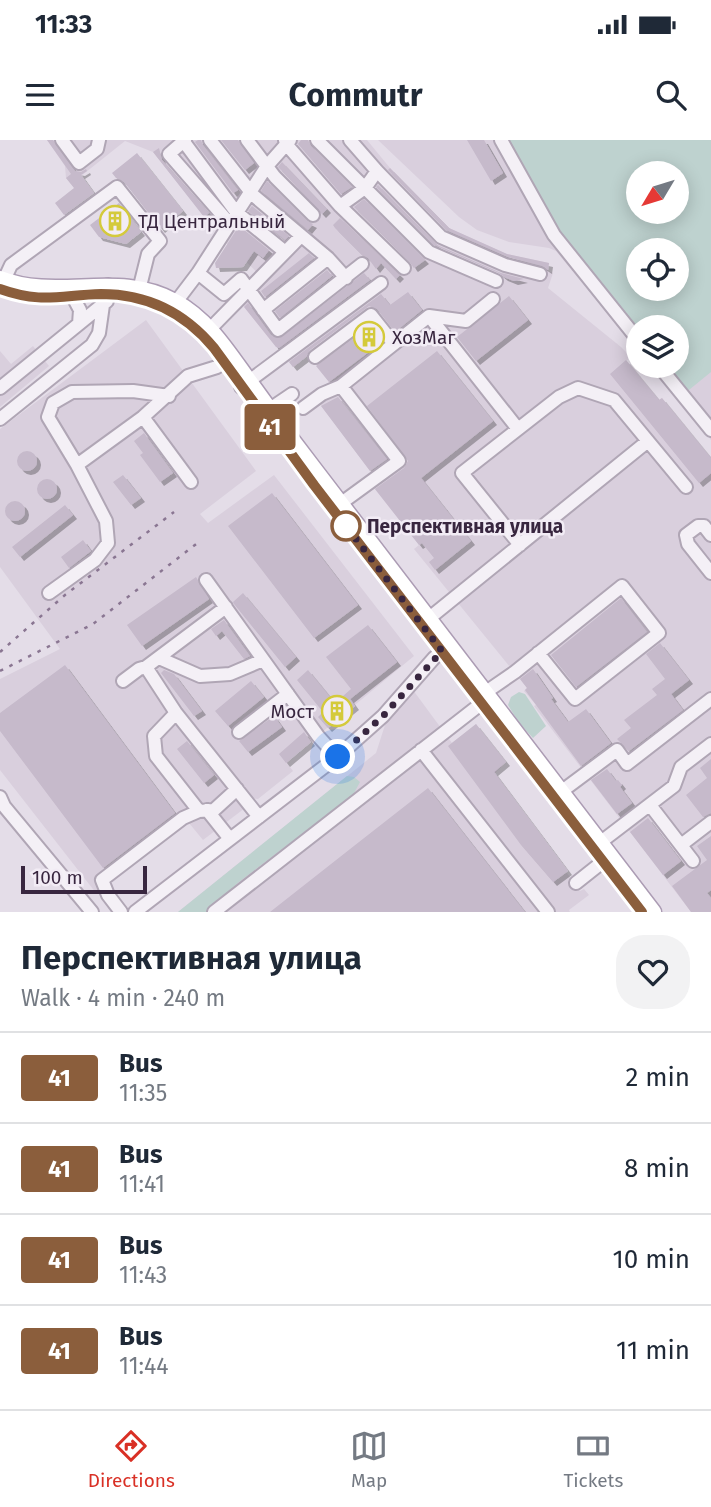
<!DOCTYPE html>
<meta charset="utf-8">
<style>
:root{--surface:#fff;--page:#f2f2f3;--text:#1f2937;--muted:#747a83;--line:#e0e1e3;--accent:#d93025}
body{margin:0;font-family:"Fira Sans",sans-serif;background:var(--page);color:var(--text);height:100vh;display:flex;flex-direction:column;font-size:26px;white-space:nowrap}
*{box-sizing:border-box;margin:0}
p{font-size:23px;color:var(--muted)}
.icon{flex:none;width:38px;height:38px;fill:none;stroke:currentColor;stroke-width:2;stroke-linecap:round;stroke-linejoin:round}
.map{position:relative;height:772px;overflow:hidden}
.details{display:flex;flex-direction:column;background:var(--surface);flex:1}
.details>*{flex:none}
.badge{padding:0 14px;border-radius:5px;font-size:24px;line-height:46px}
.needle{width:46px;rotate:232deg}
.buttons{position:absolute;left:626px;top:21px;display:grid;gap:14px}
.buttons a{display:grid;place-items:center;width:63px;height:63px;border-radius:50%;background:var(--surface);box-shadow:0 4px 18px #0003;font-size:35px}
.scale{position:absolute;left:21px;bottom:18px;width:126px;box-sizing:border-box;padding-left:7px;border:4px solid #38263f;border-top:0;font-size:19px;line-height:24px;white-space:nowrap;color:#38263f;-webkit-text-stroke:5px #f2ecf5;paint-order:stroke}
.you{position:absolute;width:35px;height:35px;margin:-18px;border:5px solid #fff;border-radius:50%;background:#1a73e8;box-shadow:0 0 0 10px #1a73e833}
.map>.badge{position:absolute;translate:-50% -50%;box-shadow:0 0 0 4px #fff}
.round{display:grid;place-items:center;flex:none;width:74px;height:74px;border-radius:28px;background:var(--page)}
.head{display:flex;align-items:center;justify-content:space-between;height:119px;padding:0 21px}
h1{font-size:33px;font-weight:700;line-height:52px}
ul{padding:0;list-style:none}
li{display:flex;align-items:center;gap:21px;height:91px;padding:0 21px;border-top:2px solid var(--line)}
li div{flex:1}
li b{display:block;font-size:26px}
li em{font-style:normal}
li .badge{min-width:77px;font-weight:700;text-align:center}
.status{display:flex;justify-content:space-between;align-items:center;height:49px;padding:0 35px;background:var(--surface);direction:ltr}
.status svg{height:19px;fill:currentColor}
header{display:flex;justify-content:space-between;align-items:center;height:91px;padding:0 21px;background:var(--surface);font-size:32px;font-weight:700}
.tabs{display:flex;justify-content:space-around;align-items:center;height:98px;border-top:2px solid var(--line);background:var(--surface);font-size:19px;color:var(--muted)}
.tabs a{display:grid;justify-items:center;gap:4px}
.tabs .current{color:var(--accent)}
.map>svg:first-child{display:block}
</style>
<div class="status"><b>11:33</b><svg viewBox="0 0 49 12"><path d="M0 12V9h3v3zM5 12V6h3v6zM10 12V3h3v9zM15 12V0h3v12zM26 1h20v11H26zM47 4h2v5h-2z"/></svg></div>
<header><svg class="icon" aria-label="menu" viewBox="0 0 24 24"><path d="M4 6h16M4 12h16M4 18h16"/></svg>Commutr<svg class="icon" aria-label="search" viewBox="0 0 24 24"><circle cx="10" cy="10" r="6"/><path d="M15 15l6 6"/></svg></header>
<div class="map">
<svg width="711" height="772" viewBox="0 0 711 772">
<defs>
<filter id="shadow"><feDropShadow dx="4" dy="4" stdDeviation="0" flood-color="#0004"/></filter>
</defs>
<rect width="100%" height="100%" fill="#e4dde8"/>
<path fill="#d9cfdd" fill-rule="evenodd" d="M 47,0 L 367,0 L 390,28 L 449,88 L 507,114 L 549,123 L 548,131 L 553,133 L 548,148 L 621,207 L 631,217 L 626,221 L 659,260 L 662,258 L 711,318 L 711,772 L 691,772 L 534,566 L 536,565 L 524,551 L 527,548 L 519,538 L 414,409 L 419,405 L 374,348 L 379,343 L 320,264 L 326,259 L 319,249 L 329,242 L 309,215 L 293,227 L 239,160 L 263,138 L 225,102 L 153,12 L 125,1 L 71,44 L 66,38 L 65,26 Z
M 378,0 L 711,0 L 711,300 L 650,226 L 677,226 L 677,187 L 639,187 L 639,212 L 556,111 L 549,108 L 509,102 L 477,90 L 459,77 ZM 639,33 L 677,33 L 677,72 L 639,72 ZM 639,110 L 677,110 L 677,149 L 639,149 Z
M 146,180 L 256,331 L 200,374 L 208,383 L 274,335 L 414,516 L 286,622 L 293,631 L 258,659 L 248,658 L 245,668 L 203,700 L 189,683 L 96,753 L 0,630 L 0,539 L 60,509 L 0,427 L 0,289 Z
M 33,206 L 49,226 L 0,267 L 0,211 L 11,224 Z
M 413,550 L 452,603 L 476,584 L 506,622 L 495,633 L 580,751 L 584,749 L 589,755 L 569,770 L 570,772 L 178,772 L 376,613 L 385,585 Z"/>
<path fill="#bed2cf" fill-rule="evenodd" d="M 505,0 L 711,0 L 711,232 L 684,254 L 661,226 L 677,226 L 677,187 L 639,187 L 639,197 L 560,100 ZM 639,33 L 677,33 L 677,72 L 639,72 ZM 639,110 L 677,110 L 677,149 L 639,149 Z
M 519,552 L 525,554 L 546,586 L 533,598 L 519,583 L 508,565 L 511,557 Z
M 347,636 L 354,637 L 360,642 L 353,655 L 239,742 L 206,772 L 178,772 Z"/>
<path fill="#c6bacb" filter="url(#shadow)" d="M 47,0 L 53,0 L 75,31 L 81,32 L 86,29 L 87,31 L 81,35 L 94,53 L 64,75 L 55,63 L 74,48 L 66,38 L 71,34 Z
M 198,0 L 201,0 L 203,5 L 238,50 L 233,53 L 195,2 Z
M 221,0 L 238,0 L 254,23 L 245,30 Z
M 301,0 L 308,0 L 311,6 L 352,47 L 341,54 L 298,4 Z
M 467,0 L 484,0 L 503,33 L 491,41 Z
M 159,8 L 162,20 L 209,73 L 204,77 L 153,12 Z
M 137,13 L 183,71 L 161,89 L 124,42 L 116,38 L 112,33 Z
M 282,22 L 327,69 L 322,74 L 282,31 L 278,27 Z
M 390,28 L 449,88 L 507,114 L 549,123 L 548,130 L 542,126 L 508,117 L 446,90 L 388,30 Z
M 267,41 L 307,81 L 313,84 L 308,90 L 261,51 Z
M 378,45 L 437,105 L 501,133 L 524,139 L 514,141 L 504,137 L 499,133 L 434,105 L 376,47 Z
M 364,59 L 425,120 L 414,128 L 413,127 L 410,122 L 354,67 Z
M 119,63 L 141,92 L 126,104 L 99,97 L 90,85 Z
M 252,66 L 289,96 L 285,100 L 248,71 Z
M 340,78 L 400,135 L 396,139 L 381,123 L 376,129 L 368,118 L 362,115 L 335,88 L 333,85 Z
M 239,86 L 269,110 L 263,118 L 254,111 L 243,127 L 216,128 L 215,123 Z
M 309,113 L 314,118 L 265,157 L 261,151 Z
M 327,130 L 332,136 L 280,178 L 275,171 Z
M 364,133 L 370,140 L 279,208 L 276,207 L 244,167 L 248,163 L 271,195 L 280,198 Z
M 408,152 L 422,170 L 395,192 L 377,169 L 369,166 L 310,210 L 306,217 L 293,227 L 289,222 L 381,154 L 390,165 Z
M 509,156 L 528,180 L 476,221 L 457,197 Z
M 369,187 L 382,202 L 329,242 L 316,226 Z
M 437,211 L 493,281 L 421,338 L 471,401 L 435,430 L 429,422 L 434,418 L 422,403 L 419,405 L 375,349 L 404,328 L 408,321 L 367,266 Z
M 626,220 L 659,260 L 662,258 L 711,318 L 711,333 L 699,343 L 610,234 Z
M 338,257 L 387,319 L 370,331 L 321,266 Z
M 144,293 L 173,333 L 160,342 L 140,315 L 143,313 L 134,301 Z
M17 321a10 10 0 1 1 20 0a10 10 0 1 1-20 0Z
M 123,335 L 141,358 L 131,365 L 113,342 Z
M37 349a10 10 0 1 1 20 0a10 10 0 1 1-20 0Z
M 272,353 L 358,465 L 314,498 L 228,386 Z
M5 371a10 10 0 1 1 20 0a10 10 0 1 1-20 0Z
M 65,365 L 73,375 L 20,417 L 12,407 Z
M 83,400 L 91,411 L 69,428 L 61,417 Z
M 196,437 L 209,459 L 142,506 L 127,485 Z
M 243,453 L 296,517 L 285,527 L 234,464 L 233,462 Z
M 621,458 L 647,492 L 576,547 L 551,515 Z
M 224,480 L 250,516 L 244,519 L 222,491 L 216,496 L 211,489 Z
M 368,485 L 397,522 L 350,559 L 355,566 L 328,588 L 318,577 L 323,572 L 297,540 L 308,530 L 335,563 L 351,549 L 326,517 Z
M 660,503 L 689,540 L 671,554 L 683,570 L 629,611 L 617,599 L 631,588 L 624,580 L 657,555 L 652,549 L 665,539 L 646,514 Z
M 65,525 L 175,673 L 103,728 L 0,591 L 0,573 Z
M 533,529 L 553,558 L 551,559 L 568,582 L 586,569 L 611,603 L 581,626 L 525,550 L 527,548 L 520,539 Z
M 164,530 L 174,534 L 202,571 L 194,576 L 161,533 Z
M 251,541 L 264,557 L 228,586 L 215,571 Z
M 274,576 L 282,587 L 248,612 L 239,601 Z
M 476,584 L 506,622 L 494,632 L 568,731 L 553,742 L 521,705 L 448,606 Z
M 304,592 L 311,602 L 286,623 L 279,614 Z
M 187,601 L 214,635 L 204,643 L 177,609 Z
M 711,619 L 711,673 L 703,677 L 686,655 L 707,638 L 700,628 Z
M 607,629 L 616,641 L 618,640 L 622,645 L 620,647 L 632,663 L 617,674 L 591,640 Z
M 428,648 L 525,772 L 270,772 L 359,702 Z
M 648,678 L 681,721 L 663,735 L 630,692 Z
M 711,696 L 711,750 L 707,753 L 711,758 L 711,772 L 691,772 L 672,746 L 707,720 L 697,706 Z"/>
<g fill="none" stroke-linecap="round" stroke-linejoin="round">
<g stroke="#b0a6b5" stroke-width="16">
<path id="minor" d="M 62,0 L 79,23 L 97,9 L 99,0
M 185,0 L 169,14 L 230,84
M 210,0 L 253,55 L 328,118 L 346,138
M 247,0 L 275,37 L 313,75
M 285,0 L 286,4 L 340,66 L 404,128
M 317,0 L 429,112 L 496,141
M 350,0 L 377,31 L 441,97 L 505,125 L 540,134
M 501,0 L 554,95 L 639,201
M 184,2 L 236,72 L 284,111
M 340,66 L 365,48 L 377,31
M 198,133 L 224,154 L 241,139 L 278,190 L 362,124
M 0,149 L 11,125 L 117,47 L 160,101 L 148,114 L 137,158
M 73,157 L 80,170 L 79,184
M 176,162 L 198,133 L 267,26 L 290,0
M 263,170 L 328,118
M 429,176 L 518,289
M 210,189 L 301,96
M 315,217 L 371,175 L 394,204
M 659,226 L 711,290
M 241,247 L 381,143
M 0,248 L 107,161 L 108,145
M 303,268 L 322,254 L 341,246 L 429,176 L 466,181 L 493,159
M 261,275 L 292,254
M 143,277 L 191,342
M 0,279 L 92,205 L 99,193 L 103,165
M 77,325 L 143,277 L 188,236 L 217,227 L 231,216
M 340,364 L 399,321 L 341,246
M 711,395 L 704,386 L 698,386 L 686,395 L 688,404 L 711,433
M 520,405 L 462,333 L 559,257 L 578,248 L 614,260 L 686,347
M 206,440 L 318,596 L 337,617
M 49,453 L 95,420 L 108,403 L 106,381 L 77,325 L 48,277 L 53,263 L 72,252 L 133,251 L 169,256
M 422,484 L 648,301
M 159,518 L 200,536 L 230,534 L 263,520
M 146,527 L 176,573 L 259,677
M 123,541 L 139,529 L 146,527 L 226,467
M 176,573 L 154,596 L 156,616 L 199,671 L 214,670 L 237,649
M 239,592 L 288,554
M 421,610 L 548,772
M 0,657 L 4,666 L 92,772
M 554,657 L 617,610 L 627,624 L 711,559
M 650,665 L 693,721
M 207,670 L 230,699
M 681,705 L 711,682
M 593,708 L 674,646 L 681,627 L 711,604
M 576,743 L 610,716
M 121,772 L 108,755 L 102,740 L 183,678 L 199,671
M 135,772 L 337,617 L 383,576 L 434,518 L 449,505
M 214,772 L 482,563 L 486,552 L 515,532 L 622,446 L 659,493 L 575,559 L 538,513"/>
</g>
<g stroke="#ac9cb4" stroke-width="19">
<path id="major" d="M 0,139 C 59,162 117,130 175,162 C 210,181 230,216 253,247 C 272,274 292,301 313,328 C 426,476 540,624 653,772"/>
</g>
<use href="#minor" stroke="#f4f0f6" stroke-width="12"/>
<use href="#major" stroke="#fff" stroke-width="16"/>
<path stroke="#8a7692" stroke-width="2.5" stroke-dasharray="3.5 7" stroke-linecap="butt" d="M 0,512 L 65,455 L 174,372
M 0,531 L 93,484 L 200,401"/>
</g>
<g fill="none" stroke-linecap="round" stroke-linejoin="round">
<g stroke="#fff" stroke-width="16">
<path id="line" d="M 0,149 C 41,164 61,155 101,154 C 147,154 185,173 214,208 L 314,345 L 642,772"/>
</g>
<use href="#line" stroke="#8b5e3c" stroke-width="10"/>
<path stroke="#38263f" stroke-width="7" stroke-dasharray="0 12.6" d="M 338,617 L 383,576 L 442,511 L 346,386"/>
</g>
<defs>
<g id="building-ring" transform="scale(1.575)"><circle r="9.5" fill="#f2ecf5" stroke="#d4ca3b" stroke-width="1.5"/><path d="M-4-6H4V6H1V3H-1V6H-4ZM-2.5-4.3h1.7v1.8h-1.7ZM.8-4.3h1.7v1.8H.8ZM-2.5-1h1.7V.8h-1.7ZM.8-1h1.7V.8H.8Z" fill="#d4ca3b"/></g>
</defs>
<g fill-rule="evenodd">
<use href="#building-ring" x="115" y="81"/>
<use href="#building-ring" x="369" y="197"/>
<use href="#building-ring" x="337" y="571"/>
</g>
<circle fill="#fff" stroke="#8b5e3c" stroke-width="3.5" cx="346" cy="386" r="14"/>
<g text-anchor="middle" dominant-baseline="central" stroke-width="5" stroke-linejoin="round" paint-order="stroke">
<g font-size="19" fill="#38263f" stroke="#f2ecf5" text-anchor="start">
<text x="138" y="81">ТД Центральный</text>
<text x="392" y="197">ХозМаг</text>
<text x="314" y="571" text-anchor="end">Мост</text>
</g>
<g font-size="19" font-weight="bold" fill="#38263f" stroke="#f2ecf5" text-anchor="start">
<text x="367" y="386">Перспективная улица</text>
</g>
</g>
</svg>
<div class="buttons">
<a><svg class="needle" viewBox="-14 -14 28 28"><path d="M0-13l5 13h-10z" fill="#e53935"/><path d="M0 13l5-13h-10z" fill="#747a83"/></svg></a>
<a><svg class="icon" aria-label="locate" viewBox="0 0 24 24"><circle cx="12" cy="12" r="6"/><path d="M12 2v4M12 18v4M2 12h4M18 12h4"/></svg></a>
<a><svg class="icon" aria-label="layers" viewBox="0 0 24 24"><path d="M12 4l9 5-9 5-9-5zM3 14l9 5 9-5"/></svg></a>
</div>
<div class="scale">100 m</div>
<div class="you" style="left:338px;top:617px"></div>
<b class="badge" style="left:270px;top:287px;background:#8b5e3c;color:#fff">41</b>
</div>
<section class="details">
<div class="head"><div><h1>Перспективная улица</h1><p>Walk · 4 min · 240 m</p></div><a class="round"><svg class="icon" aria-label="heart" viewBox="0 0 24 24"><path d="M12 20l-8-8c-3-5 5-10 8-4 3-6 11-1 8 4z"/></svg></a></div>
<ul>
<li><span class="badge" style="background:#8b5e3c;color:#fff">41</span><div><b>Bus</b><p>11:35</p></div><em>2 min</em></li>
<li><span class="badge" style="background:#8b5e3c;color:#fff">41</span><div><b>Bus</b><p>11:41</p></div><em>8 min</em></li>
<li><span class="badge" style="background:#8b5e3c;color:#fff">41</span><div><b>Bus</b><p>11:43</p></div><em>10 min</em></li>
<li><span class="badge" style="background:#8b5e3c;color:#fff">41</span><div><b>Bus</b><p>11:44</p></div><em>11 min</em></li>
</ul>
</section>
<nav class="tabs">
<a class="current"><svg class="icon" aria-label="directions" viewBox="0 0 24 24"><path d="M12 3l9 9-9 9-9-9zM9 14v-3h6M13 9l2 2-2 2"/></svg>Directions</a>
<a><svg class="icon" aria-label="map" viewBox="0 0 24 24"><path d="M3 6l6-2 6 2 6-2v14l-6 2-6-2-6 2zM9 4v14M15 6v14"/></svg>Map</a>
<a><svg class="icon" aria-label="tickets" viewBox="0 0 24 24"><path d="M3 7h18v10H3zM15 7v10"/></svg>Tickets</a>
</nav>
